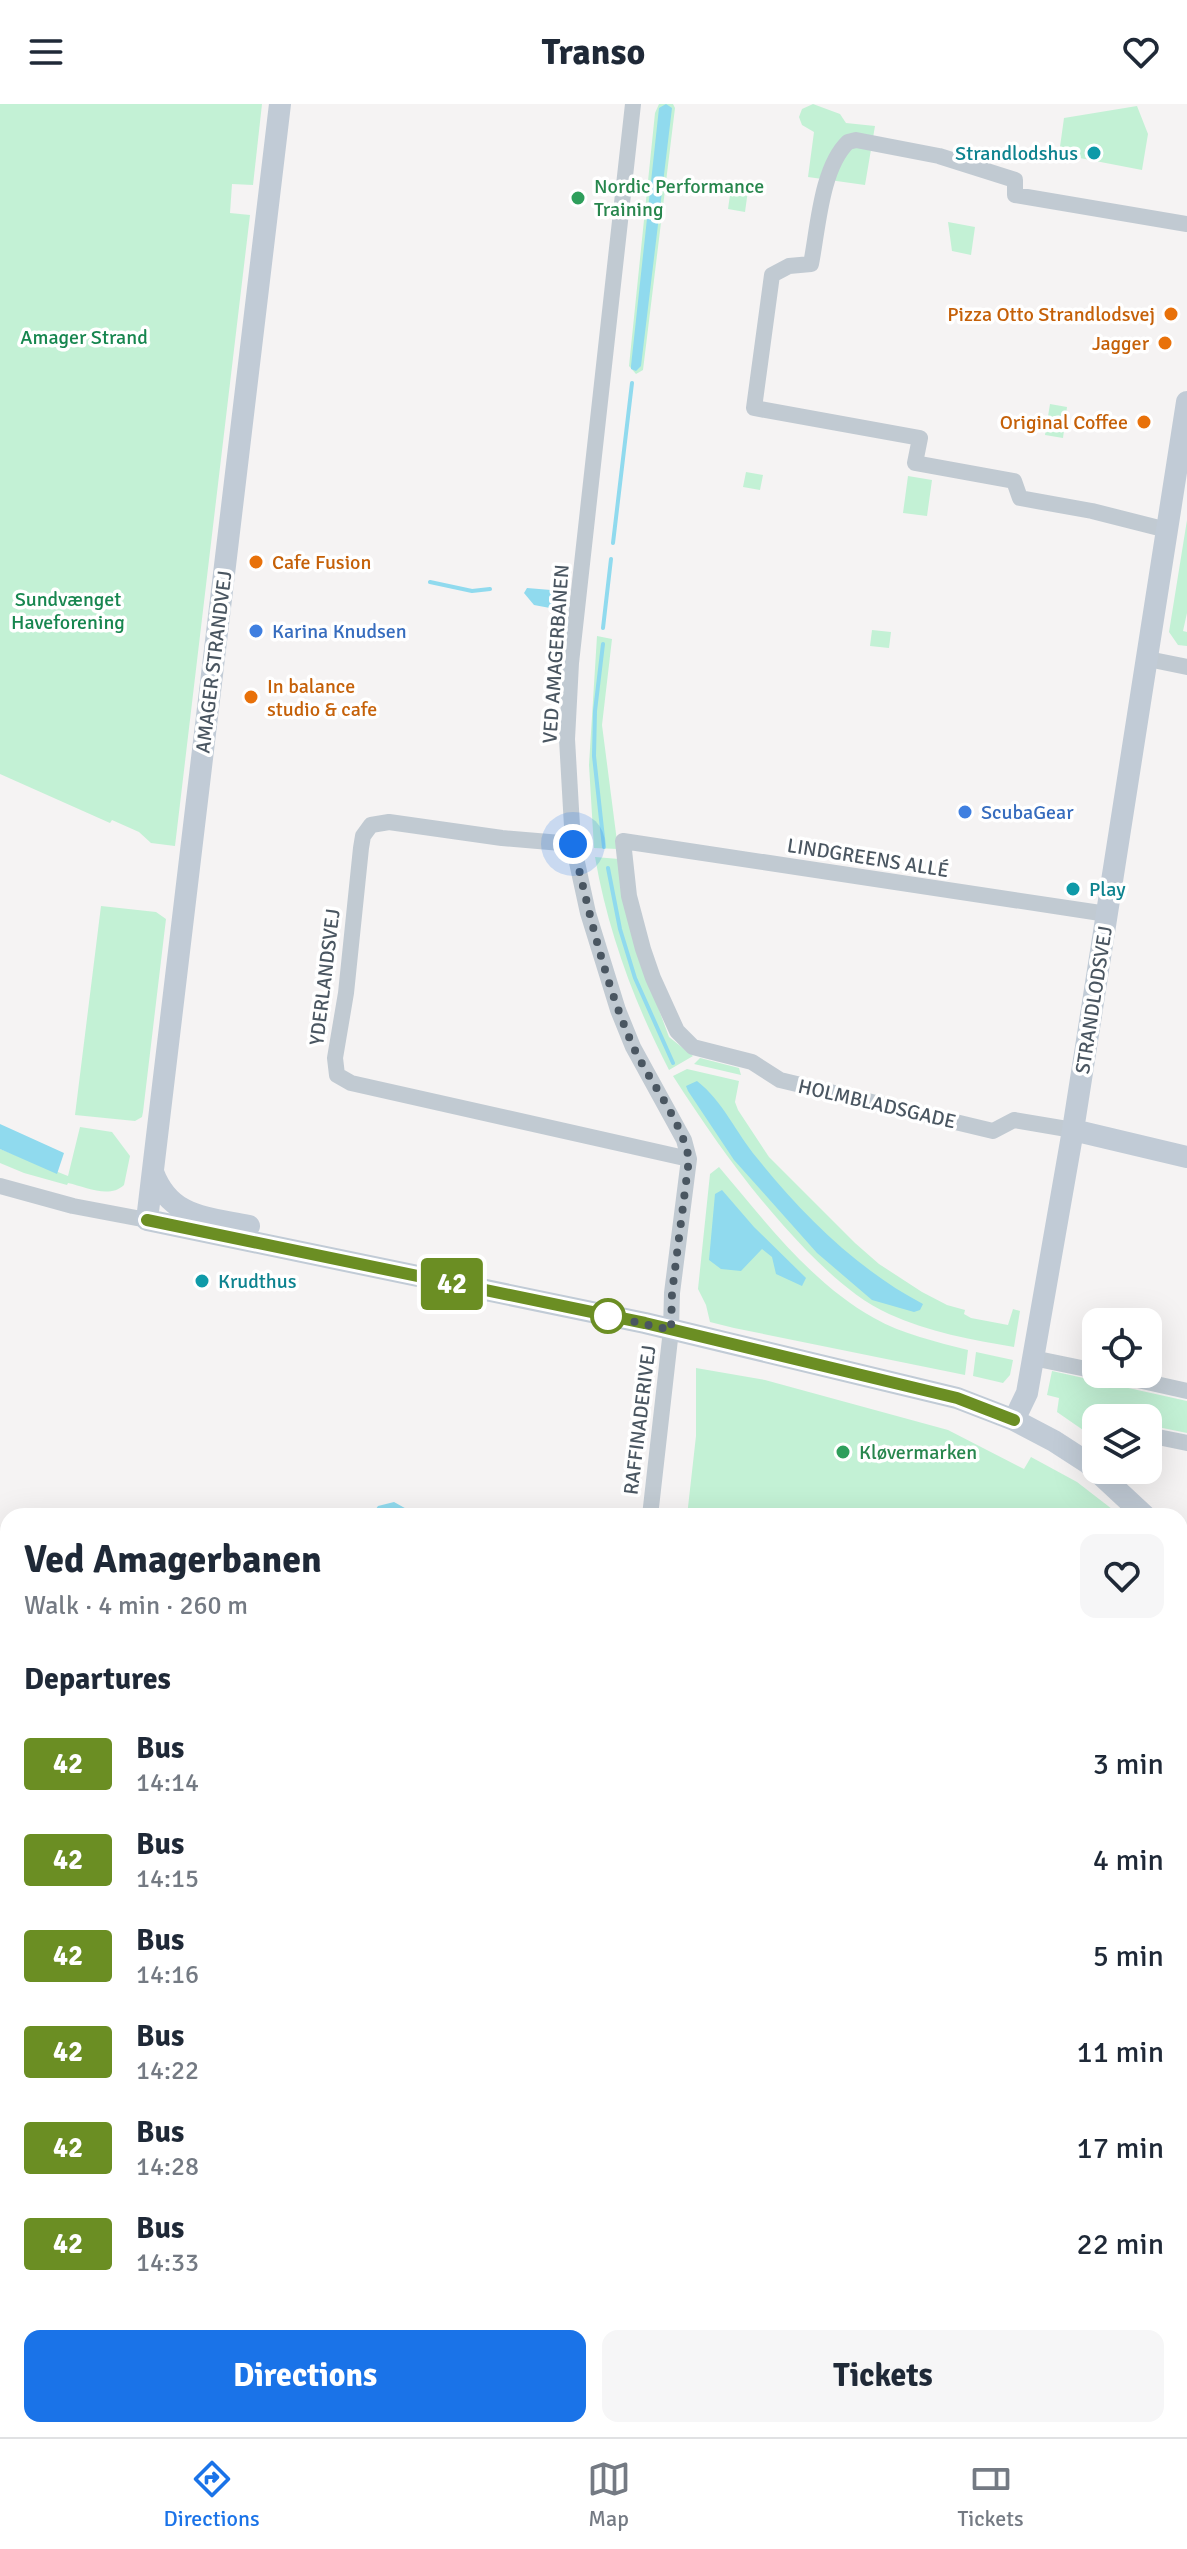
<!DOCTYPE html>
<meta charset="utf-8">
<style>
:root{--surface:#fff;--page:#f6f6f7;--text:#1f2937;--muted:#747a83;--line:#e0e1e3;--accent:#1a73e8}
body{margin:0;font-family:Signika,sans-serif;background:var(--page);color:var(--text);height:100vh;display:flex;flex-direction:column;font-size:30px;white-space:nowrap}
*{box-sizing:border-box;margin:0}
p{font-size:26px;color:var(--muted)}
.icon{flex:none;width:44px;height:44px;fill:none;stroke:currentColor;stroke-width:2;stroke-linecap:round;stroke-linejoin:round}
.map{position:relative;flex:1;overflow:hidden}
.side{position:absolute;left:0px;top:1404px;width:1188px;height:930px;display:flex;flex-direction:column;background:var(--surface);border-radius:24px 24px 0 0;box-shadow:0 8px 32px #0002}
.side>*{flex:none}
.badge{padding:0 16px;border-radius:6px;font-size:28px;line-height:52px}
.fabs{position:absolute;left:1082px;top:1204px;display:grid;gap:16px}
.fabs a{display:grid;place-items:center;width:80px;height:80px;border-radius:16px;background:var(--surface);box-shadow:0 8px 32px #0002;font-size:40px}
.you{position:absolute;width:40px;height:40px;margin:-20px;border:6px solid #fff;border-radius:50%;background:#1a73e8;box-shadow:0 0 0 12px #1a73e833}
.map>.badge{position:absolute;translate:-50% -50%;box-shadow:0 0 0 4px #fff}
h2{padding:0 24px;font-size:30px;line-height:72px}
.round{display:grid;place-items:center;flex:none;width:84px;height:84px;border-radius:16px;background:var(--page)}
.summary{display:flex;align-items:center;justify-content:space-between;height:136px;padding:0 24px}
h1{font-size:38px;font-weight:700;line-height:60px}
.button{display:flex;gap:16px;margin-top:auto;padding:16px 24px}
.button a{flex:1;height:92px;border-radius:16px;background:var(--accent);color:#fff;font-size:32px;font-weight:700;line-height:92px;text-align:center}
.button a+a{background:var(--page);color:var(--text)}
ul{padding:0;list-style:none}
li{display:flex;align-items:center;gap:24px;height:96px;padding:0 24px}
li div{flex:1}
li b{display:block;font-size:30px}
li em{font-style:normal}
li .badge{min-width:88px;font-weight:700;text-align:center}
header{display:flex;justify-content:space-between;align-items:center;height:104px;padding:0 24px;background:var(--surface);font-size:36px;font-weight:700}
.menu{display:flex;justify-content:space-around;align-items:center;height:112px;border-top:2px solid var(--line);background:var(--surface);font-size:22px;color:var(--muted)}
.menu a{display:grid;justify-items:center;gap:4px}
.menu .current{color:var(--accent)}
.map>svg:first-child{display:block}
</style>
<header><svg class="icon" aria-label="menu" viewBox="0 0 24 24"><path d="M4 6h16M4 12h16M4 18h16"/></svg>Transo<svg class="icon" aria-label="heart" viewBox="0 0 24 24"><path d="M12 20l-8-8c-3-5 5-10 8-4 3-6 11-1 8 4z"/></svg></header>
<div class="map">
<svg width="1187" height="2333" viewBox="0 0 1187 2333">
<rect width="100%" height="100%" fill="#f5f3f3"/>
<path fill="#c3f1d5" d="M 0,0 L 262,0 L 253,81 L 232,80 L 230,109 L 250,111 L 175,742 L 151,739 L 139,728 L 112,716 L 110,719 L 0,670 Z
M 659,0 L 673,0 L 675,4 L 643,266 L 636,270 L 629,262 L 655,9 Z
M 813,0 L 840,10 L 846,19 L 875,22 L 865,81 L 808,73 L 814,28 L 802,21 L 799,13 L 802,5 Z
M 1137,2 L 1148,30 L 1142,66 L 1059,50 L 1064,14 Z
M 732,77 L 749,79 L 745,108 L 728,105 Z
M 948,118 L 975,123 L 971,151 L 952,147 Z
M 1050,300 L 1067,303 L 1063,334 L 1045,331 Z
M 746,368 L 763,371 L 760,386 L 743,383 Z
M 908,372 L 932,376 L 927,412 L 903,409 Z
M 1187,416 L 1187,509 L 1183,527 L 1187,528 L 1187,542 L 1178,541 L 1169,528 Z
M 872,526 L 891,528 L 889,544 L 870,542 Z
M 597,532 L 612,535 L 602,621 L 618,745 L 594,744 L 589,661 Z
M 595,753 L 619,755 L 638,849 L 669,933 L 693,952 L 669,966 C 634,898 608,828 595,753 Z
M 101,802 L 156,808 L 166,815 L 143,1008 L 142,1013 L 135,1017 L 75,1011 Z
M 700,954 L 739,964 L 741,971 L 694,960 Z
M 687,965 L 739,977 L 735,998 L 738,1006 L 769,1053 L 855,1139 L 879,1160 L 922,1188 L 947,1201 L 965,1206 L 964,1210 L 971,1214 L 1008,1221 L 1013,1205 L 1020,1207 L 1014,1243 C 973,1236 928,1228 889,1210 C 858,1196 831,1171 807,1147 C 753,1091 715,1037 673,972 Z
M 80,1023 L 112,1028 L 130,1052 L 124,1081 C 109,1095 86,1083 68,1079 L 67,1081 L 24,1069 L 0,1059 L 0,1045 L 68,1072 Z
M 719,1063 C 765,1117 811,1179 874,1214 C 902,1230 937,1238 968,1246 L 965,1271 L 734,1224 L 710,1218 L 706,1201 L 698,1185 L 710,1070 Z
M 976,1248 L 1013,1256 L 1010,1271 L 1003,1279 L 973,1272 Z
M 696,1264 L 765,1276 L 948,1326 L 1024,1365 L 1031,1353 L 1077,1378 L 1121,1412 L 687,1412 L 696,1332 Z
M 1052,1267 L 1187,1297 L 1187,1329 L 1148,1321 L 1148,1314 L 1096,1314 L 1096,1335 L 1057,1308 L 1059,1294 L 1047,1291 Z
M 1180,1466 L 1187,1472 L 1187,2333 L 574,2333 L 573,2326 L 1180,2326 Z
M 8,2230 L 8,2326 L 294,2326 L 293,2333 L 0,2333 L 0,2299 Z
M 298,2326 L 529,2326 L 528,2333 L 350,2333 Z"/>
<path fill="#90daee" d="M 666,0 L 672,4 L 641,262 L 636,267 L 631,265 L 631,262 L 659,4 Z
M 527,484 L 551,486 L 557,495 L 550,504 L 534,501 L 524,489 Z
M 697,977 C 723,997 736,1029 757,1054 C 803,1111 858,1166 923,1200 L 920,1206 L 914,1208 L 872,1196 L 817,1149 L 734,1056 L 688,987 L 686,982 Z
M 0,1020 L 64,1049 L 57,1070 L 0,1045 Z
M 722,1086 L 754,1123 L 804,1172 L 806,1174 L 802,1182 L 776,1170 L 772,1153 L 762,1145 L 741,1167 L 721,1165 L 709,1156 L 715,1090 Z
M 394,1398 L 412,1408 L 414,1412 L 371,1412 L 378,1402 Z"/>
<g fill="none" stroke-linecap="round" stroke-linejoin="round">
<path stroke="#90daee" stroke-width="4" d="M 613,439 L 632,279
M 430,478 L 472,487 L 490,485
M 603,524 L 611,455
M 603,540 L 595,607 L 594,652 L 604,743
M 608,764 L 620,825 L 635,874 L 673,959"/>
<path stroke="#c1cad2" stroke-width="16" d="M 633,0 L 571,559 L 567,635 L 573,740 L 588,809 L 618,906 L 633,943 L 684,1036 L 689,1055 L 672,1189 L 671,1226 L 650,1412
M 1167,426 L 1092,407 L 1020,394 L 1014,377 L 915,359 L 920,334 L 754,304 L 772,171 L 789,162 L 811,160 C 818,125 821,64 848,38 L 856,36 L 939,52 L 1015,76 L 1015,91 L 1187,120
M 1148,555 L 1187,563
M 573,740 L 502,734 L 389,718 L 371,721 L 363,732 L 361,744 L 346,889 L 335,954 L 337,971 L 351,979 L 689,1055
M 1073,1026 L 1014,1016 L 993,1027 L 780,976 L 752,958 L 693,943 L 677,927 L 653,874 L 643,845 L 629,792 L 623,737 L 1107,810
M 0,1082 L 73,1102 L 147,1116
M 1033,1254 L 1096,1267
M 1111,1270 L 1187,1287
M 1148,1331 L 1187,1339
M 544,2333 L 545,2326"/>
<path stroke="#c1cbd6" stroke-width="22" d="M 280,0 L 147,1116 L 645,1219 L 957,1294 L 1014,1316 L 1054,1337 L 1088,1359 L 1145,1412
M 1073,1026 L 1187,1053
M 153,1068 C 170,1114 206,1113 249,1122
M 1014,1316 L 1027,1289 L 1073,1026 L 1187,298
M 1180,1444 L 1187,1451"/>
</g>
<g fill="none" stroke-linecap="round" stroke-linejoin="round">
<g stroke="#fff" stroke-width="18">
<path id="line" d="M 147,1116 L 645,1219 L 957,1294 L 1014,1316"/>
</g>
<use href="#line" stroke="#6b8e23" stroke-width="12"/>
<path stroke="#4a5661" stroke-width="8" stroke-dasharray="0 14.4" d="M 573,740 C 589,808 604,876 632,940 C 649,978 681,1014 689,1055 L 672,1189 L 671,1226 L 604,1211 L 608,1212"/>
</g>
<g fill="#0f9aa8" stroke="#fff" stroke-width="3">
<circle cx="1094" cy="49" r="8"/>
<circle cx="1073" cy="785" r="8"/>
<circle cx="202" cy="1177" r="8"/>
</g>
<g fill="#2e9e5b" stroke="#fff" stroke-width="3">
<circle cx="578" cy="94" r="8"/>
<circle cx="843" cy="1348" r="8"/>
</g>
<g fill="#e8710a" stroke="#fff" stroke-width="3">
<circle cx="1171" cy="210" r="8"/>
<circle cx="1165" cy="239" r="8"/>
<circle cx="1144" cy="318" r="8"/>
<circle cx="256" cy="458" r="8"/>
<circle cx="251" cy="593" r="8"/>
</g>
<g fill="#3f7fe0" stroke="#fff" stroke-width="3">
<circle cx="256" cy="527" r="8"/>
<circle cx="965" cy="708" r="8"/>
</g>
<circle fill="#fff" stroke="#6b8e23" stroke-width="4" cx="608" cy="1212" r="16"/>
<g text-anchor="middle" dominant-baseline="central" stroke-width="7" stroke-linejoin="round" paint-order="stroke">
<g font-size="20" fill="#0d838f" stroke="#fff" text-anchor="start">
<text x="1078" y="49" text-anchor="end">Strandlodshus</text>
<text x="1089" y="785">Play</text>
<text x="218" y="1177">Krudthus</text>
</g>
<g font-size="20" fill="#27864d" stroke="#fff" text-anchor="start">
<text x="594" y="82">Nordic Performance<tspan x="594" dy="23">Training</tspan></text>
<text x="859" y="1348">Kløvermarken</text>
</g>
<g font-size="20" fill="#c56008" stroke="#fff" text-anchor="end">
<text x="1155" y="210">Pizza Otto Strandlodsvej</text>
<text x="1149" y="239">Jagger</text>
<text x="1128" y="318">Original Coffee</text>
<text x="272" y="458" text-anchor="start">Cafe Fusion</text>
<text x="267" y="582" text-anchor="start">In balance<tspan x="267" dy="23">studio &amp; cafe</tspan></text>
</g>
<g font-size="20" fill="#17864f" stroke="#fff">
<text x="84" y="233">Amager Strand</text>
<text x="68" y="495">Sundvænget<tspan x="68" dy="23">Haveforening</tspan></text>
</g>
<g font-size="20" fill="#366cbe" stroke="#fff" text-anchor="start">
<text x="272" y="527">Karina Knudsen</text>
<text x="981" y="708">ScubaGear</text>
</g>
<g font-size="20" fill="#4a5661" stroke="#fff">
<text transform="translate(556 550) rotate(-86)">VED AMAGERBANEN</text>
<text transform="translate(214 558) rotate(-83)">AMAGER STRANDVEJ</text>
<text transform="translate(868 754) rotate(9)">LINDGREENS ALLÉ</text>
<text transform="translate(325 873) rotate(-83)">YDERLANDSVEJ</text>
<text transform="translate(1094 896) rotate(-81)">STRANDLODSVEJ</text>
<text transform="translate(877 1000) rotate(13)">HOLMBLADSGADE</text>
<text transform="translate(640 1316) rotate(-83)">RAFFINADERIVEJ</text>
</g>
</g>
</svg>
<div class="fabs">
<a><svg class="icon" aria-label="locate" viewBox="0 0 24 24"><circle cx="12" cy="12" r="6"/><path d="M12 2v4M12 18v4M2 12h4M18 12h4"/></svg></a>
<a><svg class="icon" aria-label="layers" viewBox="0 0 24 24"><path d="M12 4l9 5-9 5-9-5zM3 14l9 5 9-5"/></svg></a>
</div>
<div class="you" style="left:573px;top:740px"></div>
<b class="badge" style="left:452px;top:1180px;background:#6b8e23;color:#fff">42</b>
<section class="side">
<div class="summary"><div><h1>Ved Amagerbanen</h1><p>Walk · 4 min · 260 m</p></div><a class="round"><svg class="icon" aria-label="heart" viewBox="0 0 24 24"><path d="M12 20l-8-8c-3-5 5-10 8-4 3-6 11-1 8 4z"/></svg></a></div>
<h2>Departures</h2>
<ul>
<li><span class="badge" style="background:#6b8e23;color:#fff">42</span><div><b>Bus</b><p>14:14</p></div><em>3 min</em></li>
<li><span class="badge" style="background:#6b8e23;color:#fff">42</span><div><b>Bus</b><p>14:15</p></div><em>4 min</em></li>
<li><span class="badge" style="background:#6b8e23;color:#fff">42</span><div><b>Bus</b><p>14:16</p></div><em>5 min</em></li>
<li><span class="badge" style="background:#6b8e23;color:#fff">42</span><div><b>Bus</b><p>14:22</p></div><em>11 min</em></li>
<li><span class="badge" style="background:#6b8e23;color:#fff">42</span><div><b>Bus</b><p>14:28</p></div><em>17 min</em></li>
<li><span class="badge" style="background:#6b8e23;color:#fff">42</span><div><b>Bus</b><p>14:33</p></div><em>22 min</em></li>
</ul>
<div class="button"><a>Directions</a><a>Tickets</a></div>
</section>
</div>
<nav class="menu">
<a class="current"><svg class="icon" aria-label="directions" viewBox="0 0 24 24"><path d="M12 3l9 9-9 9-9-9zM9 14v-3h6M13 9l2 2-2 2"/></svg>Directions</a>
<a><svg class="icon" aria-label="map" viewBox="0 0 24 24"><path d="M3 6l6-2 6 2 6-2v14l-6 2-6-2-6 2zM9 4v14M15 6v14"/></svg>Map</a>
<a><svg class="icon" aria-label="tickets" viewBox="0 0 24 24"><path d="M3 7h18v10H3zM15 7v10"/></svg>Tickets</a>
</nav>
